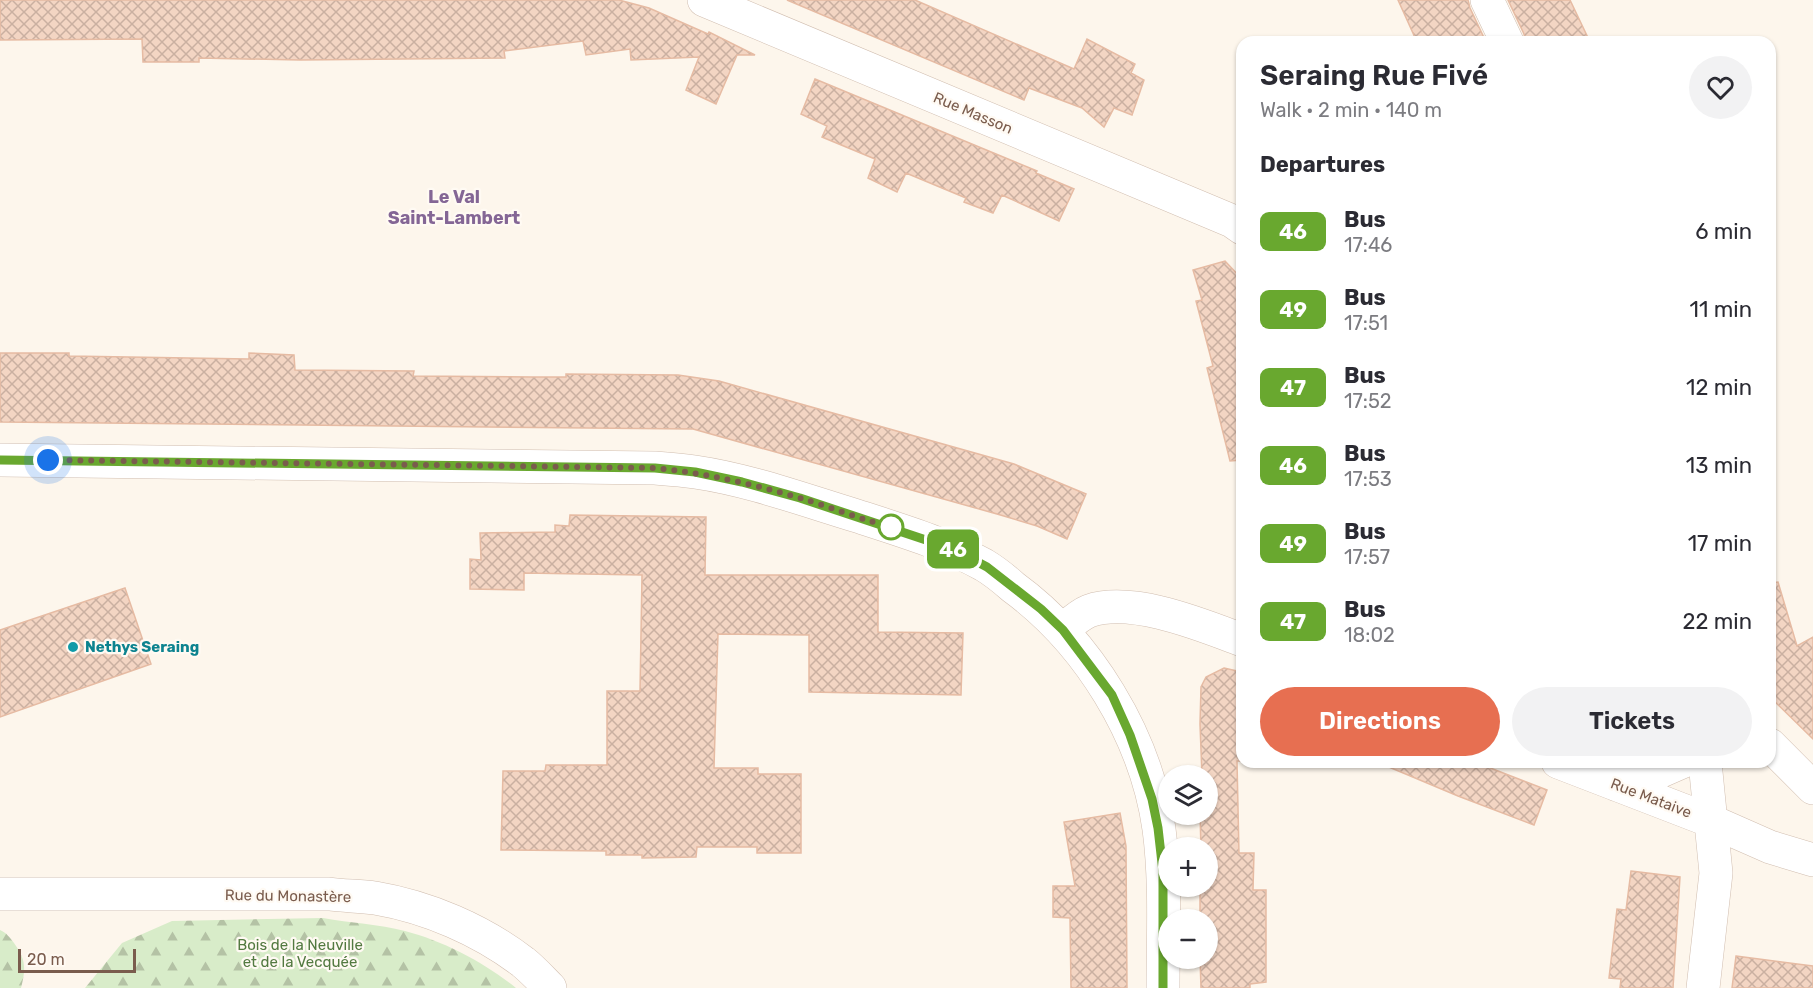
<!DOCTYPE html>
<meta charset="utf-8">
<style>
:root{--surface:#fff;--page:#f2f2f3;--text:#2b2b33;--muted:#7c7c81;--accent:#e76f51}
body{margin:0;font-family:Rubik,sans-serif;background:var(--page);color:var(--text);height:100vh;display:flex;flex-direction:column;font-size:22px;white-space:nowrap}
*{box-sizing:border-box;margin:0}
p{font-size:20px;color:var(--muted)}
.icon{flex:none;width:33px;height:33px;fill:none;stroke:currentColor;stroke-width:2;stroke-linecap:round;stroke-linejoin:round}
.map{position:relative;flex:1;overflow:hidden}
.details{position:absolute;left:1236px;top:36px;width:540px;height:732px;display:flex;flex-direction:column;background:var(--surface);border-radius:18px;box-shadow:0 2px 4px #0004}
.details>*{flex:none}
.badge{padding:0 12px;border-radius:9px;font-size:21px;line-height:39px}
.tools{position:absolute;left:1158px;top:765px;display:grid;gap:12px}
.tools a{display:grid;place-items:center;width:60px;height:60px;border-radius:50%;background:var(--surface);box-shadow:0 2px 4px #0004;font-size:30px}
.scale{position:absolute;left:18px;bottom:15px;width:118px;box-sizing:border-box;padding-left:6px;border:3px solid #7a5c4d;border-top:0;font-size:16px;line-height:21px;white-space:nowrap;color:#7a5c4d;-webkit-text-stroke:4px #fffaf3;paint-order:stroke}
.you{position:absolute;width:30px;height:30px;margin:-15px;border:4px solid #fff;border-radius:50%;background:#1a73e8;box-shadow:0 0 0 9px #1a73e833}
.map>.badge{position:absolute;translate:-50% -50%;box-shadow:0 0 0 3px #fff}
h2{padding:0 24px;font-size:22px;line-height:54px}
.round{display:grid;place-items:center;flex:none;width:63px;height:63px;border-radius:32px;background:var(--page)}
.head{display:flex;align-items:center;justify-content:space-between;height:102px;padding:0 24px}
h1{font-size:28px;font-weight:600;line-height:45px}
.cta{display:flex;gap:12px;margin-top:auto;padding:12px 24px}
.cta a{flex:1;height:69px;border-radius:36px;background:var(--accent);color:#fff;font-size:24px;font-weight:600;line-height:69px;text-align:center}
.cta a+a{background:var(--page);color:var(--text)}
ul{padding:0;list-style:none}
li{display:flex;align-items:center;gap:18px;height:78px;padding:0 24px}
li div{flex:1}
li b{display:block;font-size:22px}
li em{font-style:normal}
li .badge{min-width:66px;font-weight:700;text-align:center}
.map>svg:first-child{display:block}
</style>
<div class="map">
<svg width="1813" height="988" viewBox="0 0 1813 988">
<defs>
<pattern id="forest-firs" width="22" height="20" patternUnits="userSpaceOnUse" patternTransform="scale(1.5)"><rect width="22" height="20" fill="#d8ecc9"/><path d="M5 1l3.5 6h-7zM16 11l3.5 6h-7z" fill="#b4c2a5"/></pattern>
<pattern id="building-cross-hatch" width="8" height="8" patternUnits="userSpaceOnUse" patternTransform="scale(1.5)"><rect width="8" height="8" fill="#f3d5c3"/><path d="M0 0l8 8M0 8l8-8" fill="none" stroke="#cab0a1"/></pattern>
</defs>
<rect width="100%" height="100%" fill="#fdf6ec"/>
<path fill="url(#forest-firs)" d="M 323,918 C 350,923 379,924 405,931 C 444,941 485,963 516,988 L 85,988 L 122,943 L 172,921 Z
M 0,930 C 7,933 9,937 14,943 C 26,960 26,968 21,988 L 0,988 Z"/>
<path fill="url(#building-cross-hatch)" stroke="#e6bba3" stroke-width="1.5" d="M 0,0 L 619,0 L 649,8 L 708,34 L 709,32 L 755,55 L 737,55 L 716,104 L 686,90 L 699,57 L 631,60 L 630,49 L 586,55 L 583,41 L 504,51 L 505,58 L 300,60 L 199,58 L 199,62 L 143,62 L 142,39 L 0,40 Z
M 787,0 L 915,0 L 1074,69 L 1087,39 L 1135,64 L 1131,73 L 1144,80 L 1132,115 L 1114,108 L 1104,127 L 1082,108 L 1029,88 L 1024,100 Z
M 1398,0 L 1468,0 L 1470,8 L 1486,42 L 1417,42 Z
M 1508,0 L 1570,0 L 1590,42 L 1526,42 L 1524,34 Z
M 815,79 L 1037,171 L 1036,173 L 1074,189 L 1059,221 L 1002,195 L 993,213 L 964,202 L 966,198 L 906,173 L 897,192 L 868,178 L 875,159 L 822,137 L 827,126 L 801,114 Z
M 1225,261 L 1242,279 L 1242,460 L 1230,461 L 1207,368 L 1213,366 L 1196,301 L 1202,300 L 1193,270 Z
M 0,353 L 69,353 L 69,356 L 249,359 L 249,353 L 294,355 L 295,370 L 414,371 L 413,376 L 533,377 L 566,377 L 566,374 L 678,375 L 719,381 L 1014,464 L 1086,494 L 1067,539 L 1037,526 L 997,514 L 693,429 L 0,422 Z
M 570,515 L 706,517 L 705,575 L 878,575 L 878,632 L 963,633 L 961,695 L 809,692 L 809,635 L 718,634 L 714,768 L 758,768 L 758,774 L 801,774 L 801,853 L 757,853 L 757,847 L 697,847 L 696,857 L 642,858 L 642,855 L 606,855 L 606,851 L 501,850 L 503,771 L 545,771 L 546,765 L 607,765 L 607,691 L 640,691 L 642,575 L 524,573 L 524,590 L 470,589 L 470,559 L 481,560 L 480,533 L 555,532 L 555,525 L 569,526 Z
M 1778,582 L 1797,646 L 1813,637 L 1813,739 L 1770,697 L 1770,583 Z
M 125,588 L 151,664 L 0,717 L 0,630 Z
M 1224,668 L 1242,672 L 1242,761 L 1237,761 L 1239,853 L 1254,853 L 1253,890 L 1266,890 L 1266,982 L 1250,984 L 1250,988 L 1201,988 L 1200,958 L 1208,958 L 1208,920 L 1200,920 L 1200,886 L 1208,886 L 1208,848 L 1201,848 L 1200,814 L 1208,814 L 1208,776 L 1202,776 L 1200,724 L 1201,687 L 1206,677 Z
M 1377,762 L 1475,762 L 1547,790 L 1534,825 L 1458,796 Z
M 1120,813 L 1126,846 L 1127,988 L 1071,988 L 1070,918 L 1053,917 L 1053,886 L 1075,886 L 1064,822 Z
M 1631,871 L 1680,877 L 1673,988 L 1620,988 L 1621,979 L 1609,978 L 1617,909 L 1626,910 Z
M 1736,956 L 1813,966 L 1813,988 L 1732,988 Z"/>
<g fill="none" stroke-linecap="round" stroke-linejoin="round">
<g stroke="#d1beb0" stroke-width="34">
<path id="minor" d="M 704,0 L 1232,221 L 1242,228
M 1487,0 L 1507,42
M 1063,630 C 1071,623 1079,615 1089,611 C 1132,596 1202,625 1242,640
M 1770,745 L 1813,788
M 1558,762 L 1711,821 L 1770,847 L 1813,860
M 1617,785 L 1650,776 L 1682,762
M 0,894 L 329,894 C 344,896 360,896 375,898 C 428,907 481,930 523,962 C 533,970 541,979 550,988
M 1703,988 L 1716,873 L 1705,762"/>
</g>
<g stroke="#d1beb0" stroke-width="34">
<path id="tertiary" d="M 0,460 L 655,468 C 668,469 682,470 695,472 C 750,480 804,500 857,516 C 900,530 944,543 984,565 C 994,571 1004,579 1013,587 C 1088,642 1146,736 1159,829 C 1166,882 1163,935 1163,988"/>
</g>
<use href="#minor" stroke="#fff" stroke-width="33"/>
<use href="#tertiary" stroke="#fff" stroke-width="33"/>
</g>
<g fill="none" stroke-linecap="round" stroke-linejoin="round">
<g stroke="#fff" stroke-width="14">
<path id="line" d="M 0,460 L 655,468 L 695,472 L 742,482 L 800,498 L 953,549 L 987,567 L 1041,609 L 1063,630 L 1112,695 L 1130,735 L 1152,799 L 1158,828 L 1163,872 L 1163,988"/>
</g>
<use href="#line" stroke="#69a82f" stroke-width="9"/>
<path stroke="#7a5c4d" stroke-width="6" stroke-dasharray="0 10.8" d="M 48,460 L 655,468 C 705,473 752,484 800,498 C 830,507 866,521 891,527"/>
</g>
<circle fill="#fff" stroke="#69a82f" stroke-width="3" cx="891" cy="527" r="12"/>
<circle fill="#0f9aa8" stroke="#fffaf3" stroke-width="2" cx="73" cy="647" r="6"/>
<g text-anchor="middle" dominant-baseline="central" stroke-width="4.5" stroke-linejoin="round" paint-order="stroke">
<g font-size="15" fill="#7a5c4d" stroke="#fffaf3">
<text transform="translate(973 113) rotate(23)">Rue Masson</text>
<text transform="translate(1651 798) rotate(21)">Rue Mataive</text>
<text transform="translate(288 896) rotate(1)">Rue du Monastère</text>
</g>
<g font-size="15" font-weight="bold" fill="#0d838f" stroke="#fffaf3" text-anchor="start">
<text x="85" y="647">Nethys Seraing</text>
</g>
<g font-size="15" fill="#537a41" stroke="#fffaf3">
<text x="300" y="945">Bois de la Neuville<tspan x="300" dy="17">et de la Vecquée</tspan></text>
</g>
<g font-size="18" font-weight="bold" fill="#846695" stroke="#fffaf3">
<text x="454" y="197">Le Val<tspan x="454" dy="21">Saint-Lambert</tspan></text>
</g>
</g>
</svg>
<div class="tools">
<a><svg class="icon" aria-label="layers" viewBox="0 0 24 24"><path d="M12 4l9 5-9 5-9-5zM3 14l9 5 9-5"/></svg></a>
<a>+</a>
<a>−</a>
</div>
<div class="scale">20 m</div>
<div class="you" style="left:48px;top:460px"></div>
<b class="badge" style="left:953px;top:549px;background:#69a82f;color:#fff">46</b>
<section class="details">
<div class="head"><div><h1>Seraing Rue Fivé</h1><p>Walk · 2 min · 140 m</p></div><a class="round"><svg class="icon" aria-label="heart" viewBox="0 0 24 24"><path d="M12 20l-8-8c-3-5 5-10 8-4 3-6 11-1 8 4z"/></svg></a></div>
<h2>Departures</h2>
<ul>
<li><span class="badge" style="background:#69a82f;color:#fff">46</span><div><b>Bus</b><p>17:46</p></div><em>6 min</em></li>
<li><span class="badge" style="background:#69a82f;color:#fff">49</span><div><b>Bus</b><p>17:51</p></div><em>11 min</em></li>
<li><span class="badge" style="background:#69a82f;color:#fff">47</span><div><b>Bus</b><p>17:52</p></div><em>12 min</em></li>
<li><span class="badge" style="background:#69a82f;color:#fff">46</span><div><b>Bus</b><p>17:53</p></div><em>13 min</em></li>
<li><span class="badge" style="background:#69a82f;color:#fff">49</span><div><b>Bus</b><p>17:57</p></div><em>17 min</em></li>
<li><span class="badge" style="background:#69a82f;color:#fff">47</span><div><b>Bus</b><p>18:02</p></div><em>22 min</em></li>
</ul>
<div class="cta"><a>Directions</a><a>Tickets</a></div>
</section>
</div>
